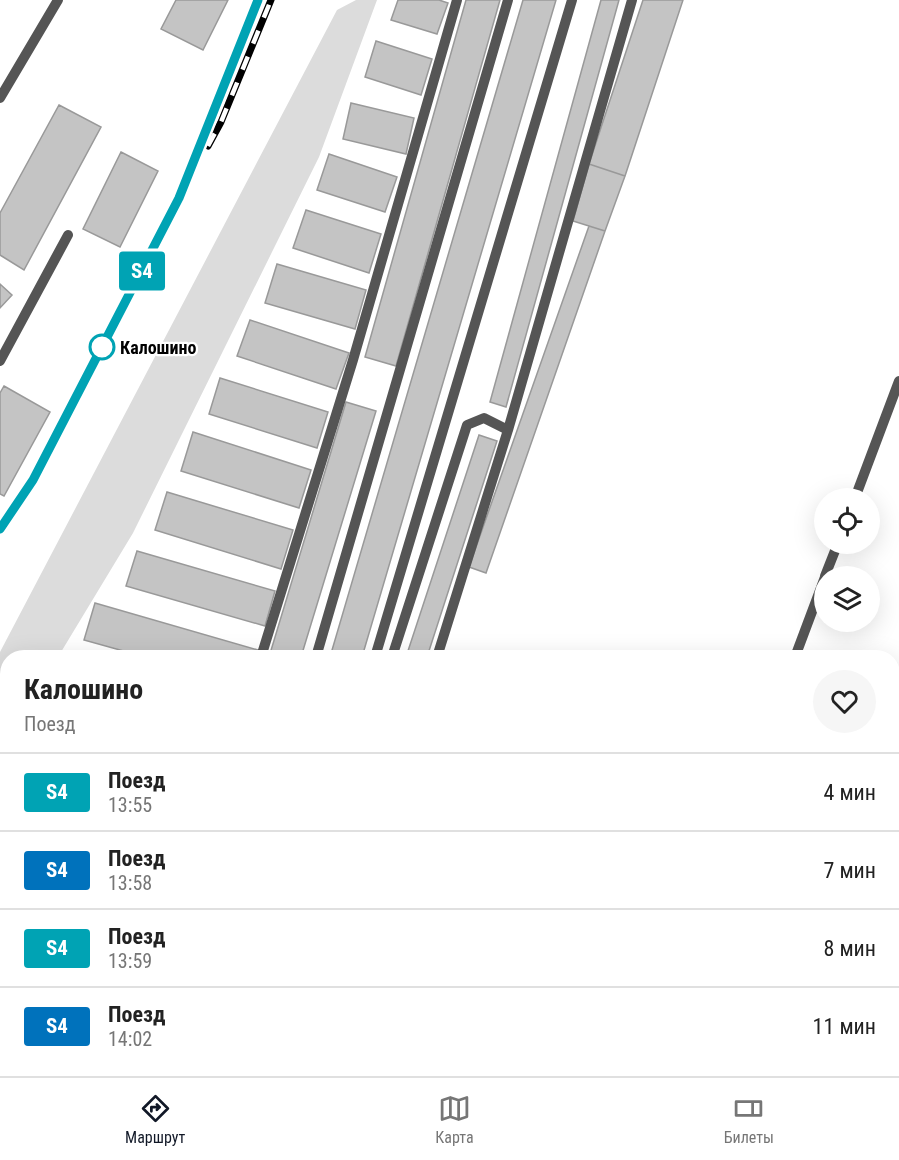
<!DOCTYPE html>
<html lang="ru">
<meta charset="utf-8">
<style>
:root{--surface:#fff;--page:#f6f6f6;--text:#222;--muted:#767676;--line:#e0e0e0;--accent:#111827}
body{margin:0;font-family:"Roboto Condensed",sans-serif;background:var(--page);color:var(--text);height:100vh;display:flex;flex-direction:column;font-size:22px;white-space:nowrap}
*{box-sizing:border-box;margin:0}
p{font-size:20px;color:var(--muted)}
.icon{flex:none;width:33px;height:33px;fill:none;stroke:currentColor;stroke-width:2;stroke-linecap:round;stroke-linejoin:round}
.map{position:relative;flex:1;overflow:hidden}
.drawer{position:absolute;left:0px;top:650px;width:900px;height:428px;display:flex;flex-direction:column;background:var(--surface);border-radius:24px 24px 0 0;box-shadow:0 6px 24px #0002}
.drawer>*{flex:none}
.badge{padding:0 12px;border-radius:4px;font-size:21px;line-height:39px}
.tools{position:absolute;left:814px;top:488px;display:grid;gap:12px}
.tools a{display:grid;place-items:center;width:66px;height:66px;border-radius:50%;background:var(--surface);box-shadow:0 6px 24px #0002;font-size:30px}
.map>.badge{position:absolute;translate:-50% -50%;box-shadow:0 0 0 3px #fff}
.round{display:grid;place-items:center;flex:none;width:63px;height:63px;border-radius:32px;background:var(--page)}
.head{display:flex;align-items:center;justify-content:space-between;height:102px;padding:0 24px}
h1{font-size:28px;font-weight:700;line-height:45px}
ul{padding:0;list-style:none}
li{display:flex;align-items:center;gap:18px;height:78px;padding:0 24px;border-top:2px solid var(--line)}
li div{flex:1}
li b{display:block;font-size:22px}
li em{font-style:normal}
li .badge{min-width:66px;font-weight:700;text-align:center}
.tabs{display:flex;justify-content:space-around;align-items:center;height:84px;border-top:2px solid var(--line);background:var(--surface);font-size:16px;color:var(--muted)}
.tabs a{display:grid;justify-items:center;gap:3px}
.tabs .active{color:var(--accent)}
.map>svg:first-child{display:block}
</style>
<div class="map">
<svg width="899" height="1076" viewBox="0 0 899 1076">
<rect width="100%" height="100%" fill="#fff"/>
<path fill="#dcdcdc" d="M 356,0 L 377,0 L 319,157 L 133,533 L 58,657 L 8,657 L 7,740 L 0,753 L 0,652 L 337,10 Z"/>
<path fill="#c4c4c4" stroke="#999" stroke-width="1.5" d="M 176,0 L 228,0 L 203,50 L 161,29 Z
M 398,0 L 439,0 L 448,3 L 437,34 L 391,20 Z
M 466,0 L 500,0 L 396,366 L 365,357 Z
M 523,0 L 556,0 L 362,657 L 330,657 Z
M 601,0 L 619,0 L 506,407 L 490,402 Z
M 643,0 L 683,0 L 625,176 L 589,164 Z
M 376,41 L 432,59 L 421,95 L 365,77 Z
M 351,103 L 414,118 L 406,154 L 343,139 Z
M 59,105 L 101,127 L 24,270 L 0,255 L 0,213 Z
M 121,152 L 158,171 L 120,247 L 83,229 Z
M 329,154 L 397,177 L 385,212 L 317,190 Z
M 589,164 L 625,176 L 605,231 L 573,221 Z
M 306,210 L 381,234 L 369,273 L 293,248 Z
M 589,226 L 605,231 L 486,573 L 469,567 Z
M 277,264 L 366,290 L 355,329 L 265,303 Z
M 0,284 L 12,295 L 0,308 Z
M 250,320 L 349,353 L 336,389 L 237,356 Z
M 220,378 L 328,412 L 317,448 L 209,414 Z
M 4,386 L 50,412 L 4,496 L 0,494 L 0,393 Z
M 346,402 L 376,411 L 301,657 L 269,657 Z
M 193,432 L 311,470 L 299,508 L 181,471 Z
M 479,435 L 497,441 L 427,657 L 406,657 Z
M 167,492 L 293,530 L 281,569 L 155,530 Z
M 137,551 L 275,591 L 265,626 L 126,586 Z
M 95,603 L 258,650 L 256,657 L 145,657 L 84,640 Z
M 892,819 L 899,821 L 899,932 L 892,930 Z
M 892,1013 L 899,1016 L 899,1076 L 828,1076 L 811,1070 L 892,1070 Z
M 8,1048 L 8,1070 L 58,1070 L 61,1076 L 0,1076 L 0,1051 Z
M 113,1070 L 183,1070 L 181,1076 L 129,1076 Z
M 655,1070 L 685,1070 L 701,1076 L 652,1076 Z
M 716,1070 L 767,1070 L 783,1076 L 732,1076 Z"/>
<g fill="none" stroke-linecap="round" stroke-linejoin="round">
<path stroke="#555" stroke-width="10" d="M 0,98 L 58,0
M 0,361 L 68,235
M 855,498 L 899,381
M 825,576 L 838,543
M 261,657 L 353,360 L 457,0
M 316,657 L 508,0
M 375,657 L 572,0
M 392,657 L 467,425 L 484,418 L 508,430 L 632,0
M 437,657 L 508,430
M 795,657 L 825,577
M 0,1023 L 8,1021
M 99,1070 L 107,1076"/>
<path stroke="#222" stroke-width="12" d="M 0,843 L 8,846
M 548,1070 L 564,1076"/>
<g stroke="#000" stroke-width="7">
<path id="rail" d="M 208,146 L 221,122 L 271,0
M 0,530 L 33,480 L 179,198 L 258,0"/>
</g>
<use href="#rail" stroke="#fff" stroke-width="4.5" stroke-dasharray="14" stroke-linecap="butt"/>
</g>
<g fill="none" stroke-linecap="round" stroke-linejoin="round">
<g stroke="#fff" stroke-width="14">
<path id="line" d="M 0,529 L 33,480 L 179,198 L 258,0"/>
</g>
<use href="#line" stroke="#00a3b4" stroke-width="9"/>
</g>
<circle fill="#fff" stroke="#00a3b4" stroke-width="3" cx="102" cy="347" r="12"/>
<g text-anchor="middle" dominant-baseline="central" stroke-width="4.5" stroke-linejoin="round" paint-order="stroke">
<g font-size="18" font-weight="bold" fill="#000" stroke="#fff" text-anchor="start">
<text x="120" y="347">Калошино</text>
</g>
</g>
</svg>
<div class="tools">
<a><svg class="icon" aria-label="locate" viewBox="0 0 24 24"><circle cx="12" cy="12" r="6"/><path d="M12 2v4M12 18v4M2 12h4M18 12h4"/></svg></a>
<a><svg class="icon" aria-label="layers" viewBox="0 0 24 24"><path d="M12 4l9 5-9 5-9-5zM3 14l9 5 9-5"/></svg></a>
</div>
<b class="badge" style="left:142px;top:271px;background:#00a3b4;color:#fff">S4</b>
<section class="drawer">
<div class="head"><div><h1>Калошино</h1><p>Поезд</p></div><a class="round"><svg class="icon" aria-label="heart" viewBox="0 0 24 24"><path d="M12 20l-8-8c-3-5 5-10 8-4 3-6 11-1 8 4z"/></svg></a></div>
<ul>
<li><span class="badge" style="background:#00a3b4;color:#fff">S4</span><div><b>Поезд</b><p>13:55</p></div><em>4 мин</em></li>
<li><span class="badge" style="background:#0072bc;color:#fff">S4</span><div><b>Поезд</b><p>13:58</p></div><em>7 мин</em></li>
<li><span class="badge" style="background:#00a3b4;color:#fff">S4</span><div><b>Поезд</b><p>13:59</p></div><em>8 мин</em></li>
<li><span class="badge" style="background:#0072bc;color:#fff">S4</span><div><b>Поезд</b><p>14:02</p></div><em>11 мин</em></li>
</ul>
</section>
</div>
<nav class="tabs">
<a class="active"><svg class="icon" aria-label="directions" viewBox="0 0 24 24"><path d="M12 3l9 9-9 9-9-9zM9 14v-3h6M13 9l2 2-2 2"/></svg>Маршрут</a>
<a><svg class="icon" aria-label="map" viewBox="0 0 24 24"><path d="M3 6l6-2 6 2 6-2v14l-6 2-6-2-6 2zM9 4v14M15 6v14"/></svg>Карта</a>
<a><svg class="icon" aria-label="tickets" viewBox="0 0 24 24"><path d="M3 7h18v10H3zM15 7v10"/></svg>Билеты</a>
</nav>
